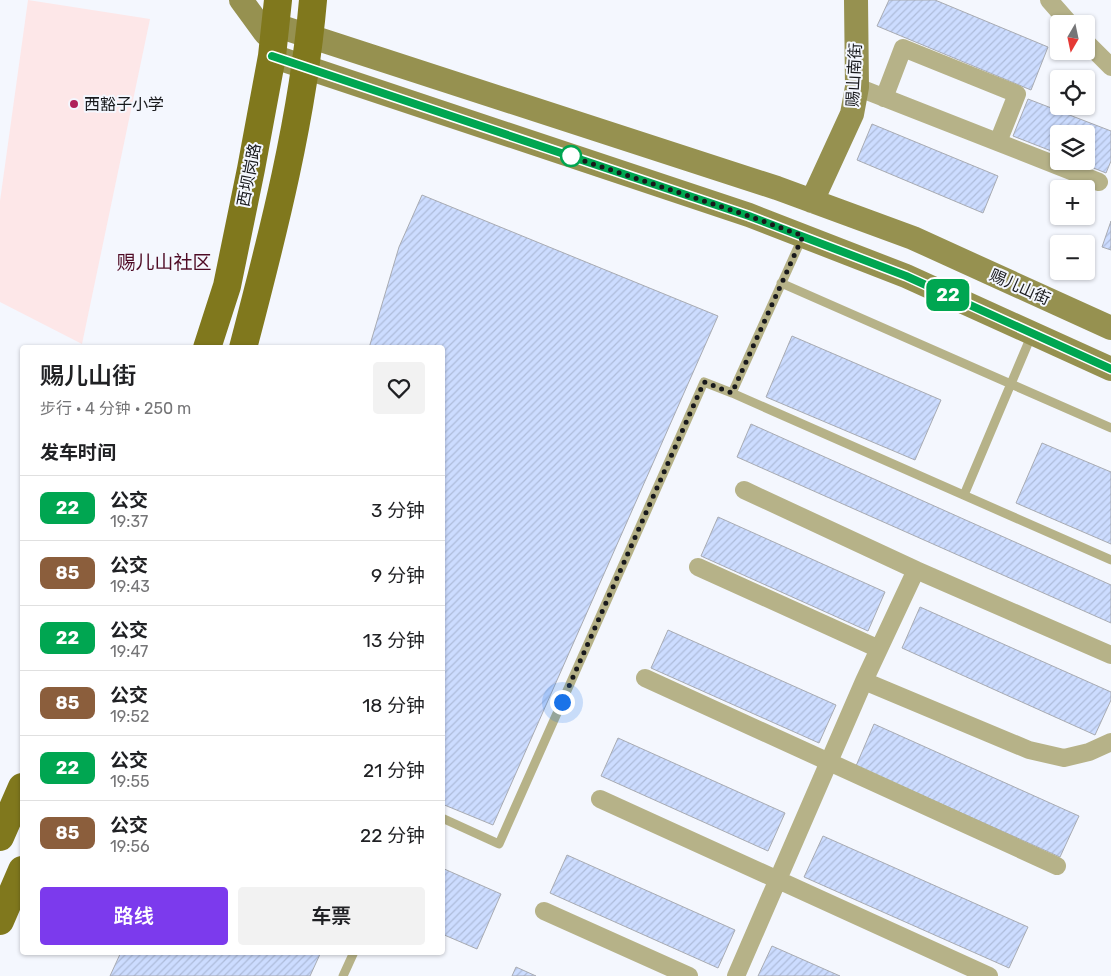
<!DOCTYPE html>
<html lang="zh">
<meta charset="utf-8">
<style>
:root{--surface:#fff;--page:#f2f2f2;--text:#202124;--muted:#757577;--line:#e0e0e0;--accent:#7c3aed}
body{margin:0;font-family:Rubik,"Noto Sans SC",sans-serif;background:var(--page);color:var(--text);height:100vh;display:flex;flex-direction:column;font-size:19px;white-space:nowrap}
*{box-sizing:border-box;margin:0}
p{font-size:16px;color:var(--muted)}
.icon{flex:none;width:28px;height:28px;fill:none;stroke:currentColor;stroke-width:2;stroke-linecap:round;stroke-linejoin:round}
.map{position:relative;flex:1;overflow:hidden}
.drawer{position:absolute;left:20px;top:345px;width:425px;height:610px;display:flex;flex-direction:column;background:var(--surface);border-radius:5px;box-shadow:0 1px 4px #0004}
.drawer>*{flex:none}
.badge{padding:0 10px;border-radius:8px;font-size:18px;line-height:32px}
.needle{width:32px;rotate:189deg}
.controls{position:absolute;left:1050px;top:15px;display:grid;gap:10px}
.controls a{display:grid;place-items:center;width:45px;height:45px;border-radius:5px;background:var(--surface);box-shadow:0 1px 4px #0004;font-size:25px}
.you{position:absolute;width:25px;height:25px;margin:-12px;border:4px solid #fff;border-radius:50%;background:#1a73e8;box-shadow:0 0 0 8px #1a73e833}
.map>.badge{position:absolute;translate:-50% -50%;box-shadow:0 0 0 2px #fff}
h2{padding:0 20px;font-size:19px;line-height:45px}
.round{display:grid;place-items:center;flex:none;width:52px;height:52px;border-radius:5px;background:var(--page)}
.summary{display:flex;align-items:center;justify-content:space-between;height:85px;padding:0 20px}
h1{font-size:24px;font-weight:600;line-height:38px}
.cta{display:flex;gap:10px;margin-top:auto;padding:10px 20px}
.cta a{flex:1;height:58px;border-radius:5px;background:var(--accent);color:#fff;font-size:20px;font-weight:600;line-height:58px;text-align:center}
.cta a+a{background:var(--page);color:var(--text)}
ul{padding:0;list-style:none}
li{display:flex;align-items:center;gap:15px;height:65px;padding:0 20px;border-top:1px solid var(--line)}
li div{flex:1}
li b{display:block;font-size:19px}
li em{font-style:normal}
li .badge{min-width:55px;font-weight:700;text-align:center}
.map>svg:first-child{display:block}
</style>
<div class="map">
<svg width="1111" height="976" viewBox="0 0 1111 976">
<defs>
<pattern id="building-hatch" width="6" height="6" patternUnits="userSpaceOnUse" patternTransform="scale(1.25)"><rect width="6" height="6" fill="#ccdcff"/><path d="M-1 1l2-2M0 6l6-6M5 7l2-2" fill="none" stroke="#aebcda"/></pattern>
</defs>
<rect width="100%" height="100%" fill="#f4f7fe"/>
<path fill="#fde7e8" d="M 28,0 L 150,19 L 82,344 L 0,302 L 0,201 Z"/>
<path fill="url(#building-hatch)" stroke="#a8abb2" d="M 889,0 L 935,0 L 1048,47 L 1031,90 L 877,26 Z
M 1028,99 L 1111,131 L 1111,161 L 1106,173 L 1076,161 L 1086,161 L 1086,134 L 1059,134 L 1059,154 L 1013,136 Z
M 872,124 L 998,176 L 983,213 L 857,160 Z
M 422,195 L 718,316 L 493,825 L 442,804 L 442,348 L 369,348 L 399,247 Z
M 1111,221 L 1111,250 L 1102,247 Z
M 792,336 L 941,400 L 915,460 L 766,397 Z
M 751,424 L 1111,585 L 1111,623 L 737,457 Z
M 1042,443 L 1111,472 L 1111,544 L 1016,503 Z
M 718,517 L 885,592 L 868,631 L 701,556 Z
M 920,607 L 1111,692 L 1111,700 L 1095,735 L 902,648 Z
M 668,630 L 836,705 L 819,743 L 651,668 Z
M 874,724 L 1079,816 L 1060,857 L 856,766 Z
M 618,738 L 785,813 L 768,851 L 601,776 Z
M 823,836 L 1028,927 L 1009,968 L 804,877 Z
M 567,855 L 735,930 L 718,968 L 550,893 Z
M 442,868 L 501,894 L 477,949 L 442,934 Z
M 772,946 L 840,976 L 758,976 Z
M 121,952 L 321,952 L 310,976 L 110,976 Z
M 516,967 L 536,976 L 512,976 Z"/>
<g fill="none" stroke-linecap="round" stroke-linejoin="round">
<path stroke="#b6b288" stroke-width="9" d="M 781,283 L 1111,428
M 732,393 L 1111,560
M 964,495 L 1032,334
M 442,818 L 499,844 L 704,382 L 732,393 L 803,236
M 343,976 L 354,952"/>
<path stroke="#b6b288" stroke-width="18" d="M 1049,0 L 1070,24
M 1086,42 L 1111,67
M 857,87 L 1099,182
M 884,98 L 903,48 L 1017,94 L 998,142
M 744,490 L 916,570 L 864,681
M 698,567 L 879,649
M 916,570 L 1111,655
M 645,678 L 1057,866
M 600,799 L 989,976
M 544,911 L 689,976
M 736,976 L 864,681 L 1029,750 L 1064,758 L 1089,752 L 1111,742"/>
<path stroke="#969150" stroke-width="24" d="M 241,0 L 266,34 L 274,38
M 275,25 L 777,188 L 913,238 L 1111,328
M 272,56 L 749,215 L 906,276 L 1111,369
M 812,201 L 852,114 L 857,87 L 856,0"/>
<path stroke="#80781d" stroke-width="28" d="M 207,348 L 227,286 L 251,169 L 272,56 L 278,0
M 243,348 C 273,234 303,117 313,0
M 0,837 L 22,787
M 0,921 L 22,870"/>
</g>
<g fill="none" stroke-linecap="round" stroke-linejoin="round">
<g stroke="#fff" stroke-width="11">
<path id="line" d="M 272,56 L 749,216 L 906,276 L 1111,369"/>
</g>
<use href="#line" stroke="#00a651" stroke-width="8"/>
<path stroke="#18191c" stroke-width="5" stroke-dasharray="0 9" d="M 562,702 L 704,382 L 732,393 L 803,236 L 749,216 L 566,155 L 571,156"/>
</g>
<circle fill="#af215a" stroke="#f4f7fe" stroke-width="2" cx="74" cy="104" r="5"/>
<circle fill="#fff" stroke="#00a651" stroke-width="2.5" cx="571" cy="156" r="10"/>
<g text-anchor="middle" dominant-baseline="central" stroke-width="4" stroke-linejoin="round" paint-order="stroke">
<g font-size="16" fill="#18191c" stroke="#f4f7fe">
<text transform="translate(854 75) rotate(-87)">赐山南街</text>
<text transform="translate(249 175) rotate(-79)">西坝岗路</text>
<text transform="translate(1020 287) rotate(24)">赐儿山街</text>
</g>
<g font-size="16" fill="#18191c" stroke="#f4f7fe" text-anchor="start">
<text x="84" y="104">西豁子小学</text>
</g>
<g font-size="19" fill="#4f0b25" stroke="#f4f7fe">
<text x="164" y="262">赐儿山社区</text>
</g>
</g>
</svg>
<div class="controls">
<a><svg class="needle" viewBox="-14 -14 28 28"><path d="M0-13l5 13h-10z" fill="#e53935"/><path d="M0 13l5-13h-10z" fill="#757577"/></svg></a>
<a><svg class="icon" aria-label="locate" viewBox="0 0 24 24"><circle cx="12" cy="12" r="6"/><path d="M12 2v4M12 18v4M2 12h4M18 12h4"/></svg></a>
<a><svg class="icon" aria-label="layers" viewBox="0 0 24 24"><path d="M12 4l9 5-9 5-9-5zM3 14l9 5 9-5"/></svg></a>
<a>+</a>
<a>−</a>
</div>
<div class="you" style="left:562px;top:702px"></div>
<b class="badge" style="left:948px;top:295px;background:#00a651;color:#fff">22</b>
<section class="drawer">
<div class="summary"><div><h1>赐儿山街</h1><p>步行 · 4 分钟 · 250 m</p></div><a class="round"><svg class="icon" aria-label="heart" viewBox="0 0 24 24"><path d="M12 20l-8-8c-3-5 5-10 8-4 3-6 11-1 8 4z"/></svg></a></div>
<h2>发车时间</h2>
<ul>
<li><span class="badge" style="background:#00a651;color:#fff">22</span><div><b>公交</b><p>19:37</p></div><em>3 分钟</em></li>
<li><span class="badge" style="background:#8b5e3c;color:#fff">85</span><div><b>公交</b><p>19:43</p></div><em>9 分钟</em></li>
<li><span class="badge" style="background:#00a651;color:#fff">22</span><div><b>公交</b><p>19:47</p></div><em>13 分钟</em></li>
<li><span class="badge" style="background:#8b5e3c;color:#fff">85</span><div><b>公交</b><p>19:52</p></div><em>18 分钟</em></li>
<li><span class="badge" style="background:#00a651;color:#fff">22</span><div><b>公交</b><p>19:55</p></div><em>21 分钟</em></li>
<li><span class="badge" style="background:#8b5e3c;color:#fff">85</span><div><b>公交</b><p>19:56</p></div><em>22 分钟</em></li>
</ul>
<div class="cta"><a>路线</a><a>车票</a></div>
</section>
</div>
